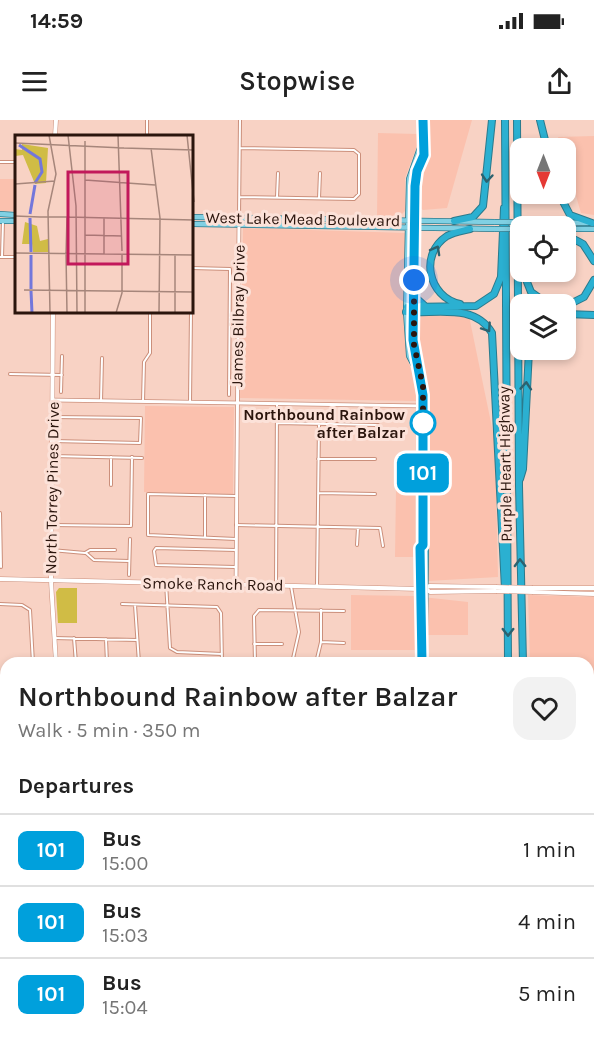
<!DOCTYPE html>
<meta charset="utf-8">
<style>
:root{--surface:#fff;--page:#f2f2f2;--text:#222;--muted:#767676;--line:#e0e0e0}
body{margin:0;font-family:Karla,sans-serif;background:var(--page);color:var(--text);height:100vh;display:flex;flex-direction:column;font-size:22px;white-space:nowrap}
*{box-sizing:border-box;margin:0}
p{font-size:20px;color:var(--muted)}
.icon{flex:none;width:33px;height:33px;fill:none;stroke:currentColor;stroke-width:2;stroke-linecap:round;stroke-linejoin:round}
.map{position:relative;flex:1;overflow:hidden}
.panel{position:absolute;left:0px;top:537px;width:594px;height:384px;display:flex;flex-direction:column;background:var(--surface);border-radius:18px 18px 0 0;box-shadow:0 3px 9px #0003}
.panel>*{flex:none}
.badge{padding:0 12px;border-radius:9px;font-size:21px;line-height:39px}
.needle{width:39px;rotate:180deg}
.tools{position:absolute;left:510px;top:18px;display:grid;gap:12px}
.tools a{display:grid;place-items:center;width:66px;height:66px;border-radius:12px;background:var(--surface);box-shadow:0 3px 9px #0003;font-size:30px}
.you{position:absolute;width:30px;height:30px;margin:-15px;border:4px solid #fff;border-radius:50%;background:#1a73e8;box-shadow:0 0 0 9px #1a73e833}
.map>.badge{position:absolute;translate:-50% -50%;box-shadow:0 0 0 3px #fff}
h2{padding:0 18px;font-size:22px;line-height:54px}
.round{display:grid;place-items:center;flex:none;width:63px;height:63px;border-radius:18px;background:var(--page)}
.summary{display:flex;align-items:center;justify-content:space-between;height:102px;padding:0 18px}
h1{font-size:28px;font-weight:600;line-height:45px}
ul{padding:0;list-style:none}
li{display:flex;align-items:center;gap:18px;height:72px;padding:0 18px;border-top:2px solid var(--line)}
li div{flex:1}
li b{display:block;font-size:22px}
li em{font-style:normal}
li .badge{min-width:66px;font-weight:700;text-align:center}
.status{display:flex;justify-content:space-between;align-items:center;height:42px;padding:0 30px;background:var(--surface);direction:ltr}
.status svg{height:16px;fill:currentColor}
header{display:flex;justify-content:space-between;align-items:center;height:78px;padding:0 18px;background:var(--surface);font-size:27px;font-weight:600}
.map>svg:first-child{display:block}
</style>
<div class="status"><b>14:59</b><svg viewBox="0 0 49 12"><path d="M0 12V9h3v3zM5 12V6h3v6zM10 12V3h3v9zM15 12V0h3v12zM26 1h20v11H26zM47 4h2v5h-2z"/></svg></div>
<header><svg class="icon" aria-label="menu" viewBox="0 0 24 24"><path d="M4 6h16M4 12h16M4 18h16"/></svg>Stopwise<svg class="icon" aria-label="share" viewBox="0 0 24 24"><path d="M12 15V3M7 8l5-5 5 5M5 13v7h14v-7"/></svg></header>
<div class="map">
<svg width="594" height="921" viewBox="0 0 594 921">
<rect width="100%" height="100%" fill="#f8d2c4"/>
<path fill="#fbc1ae" d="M 429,0 L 472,0 L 447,88 L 423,90 L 417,85 L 417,58 L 429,32 Z
M 378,13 L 418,14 L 417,26 L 405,58 L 405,91 L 400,96 L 377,97 Z
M 594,16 L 594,95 L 581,93 L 566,42 L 566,28 L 562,28 L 558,17 Z
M 0,59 L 16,59 L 16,91 L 0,91 Z
M 243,108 L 406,113 L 406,237 L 415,258 L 416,281 L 240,278 Z
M 421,196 L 469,196 L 495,322 L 498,457 L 428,461 L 428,265 L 417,233 L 417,200 Z
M 145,286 L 234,287 L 233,374 L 144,372 Z
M 396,370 L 415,370 L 415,437 L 395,437 Z
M 351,475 L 413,476 L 468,482 L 468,515 L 418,515 L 418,530 L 351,530 Z
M 528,475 L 594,477 L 594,606 L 588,603 L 588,543 L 530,543 Z
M 594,688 L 594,920 L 588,894 L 588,690 Z
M 0,804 L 6,805 L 6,899 L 0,899 Z"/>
<path fill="#d0bc45" d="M 59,468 L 77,468 L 77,503 L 58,503 L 56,472 Z
M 594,621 L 594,688 L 588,690 L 588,624 Z"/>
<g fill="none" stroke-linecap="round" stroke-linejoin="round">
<g stroke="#cb8f7b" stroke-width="4">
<path id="minor" d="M 147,16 L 147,0
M 0,42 L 16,42
M 240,77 L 354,79 L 359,74 L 359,34 L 354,30 L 240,28
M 277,77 L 278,53
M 319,78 L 320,53
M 239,96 L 240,0
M 0,137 L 16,137
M 2,137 L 3,101
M 192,148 L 230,149 L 229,275
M 10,254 L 62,255
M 61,272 L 62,236
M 101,281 L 102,238
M 143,281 L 144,242 L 150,233 L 150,192
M 190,282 L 191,192
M 52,297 L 141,298 L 140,323 L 53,321
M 277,303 L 378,305
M 52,336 L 142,338
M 318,339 L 375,339
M 111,365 L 111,337
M 318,373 L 375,374
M 205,375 L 205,416
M 0,393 L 1,447
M 52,405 L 131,406 L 132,337
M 236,405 L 380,408 L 383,426
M 236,419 L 148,415 L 148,374 L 236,376
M 357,425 L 358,408
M 51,430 L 85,433 L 90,430 L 115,430
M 86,433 L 94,440 L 129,441
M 235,447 L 156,445 L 154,431 L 156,428 L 236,430
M 129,455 L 130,419
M 166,463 L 170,528 L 177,532 L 222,534
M 276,465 L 277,284
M 291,466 L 299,512 L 292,543
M 317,466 L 319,304
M 0,484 L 22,485 L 30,490 L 33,543
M 122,484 L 217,487 L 221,493 L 222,543
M 135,485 L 139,543
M 54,518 L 137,520
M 74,518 L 76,543
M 106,519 L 107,543
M 321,522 L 344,523
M 254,524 L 282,524
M 255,543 L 254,496 L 259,490 L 344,491
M 316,543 L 321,522 L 321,490
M 0,570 L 6,570
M 0,605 L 6,605
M 0,641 L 6,640
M 0,676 L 6,676
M 0,711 L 6,711
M 0,747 L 6,747
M 0,786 L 6,787
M 100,915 L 100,921
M 159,915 L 182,921
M 401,915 L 401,921
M 211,921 L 211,915
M 292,921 L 293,915"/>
</g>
<g stroke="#cb8f7b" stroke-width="4.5">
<path id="tertiary" d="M 53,280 L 423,286
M 236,464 L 239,98
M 0,810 L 6,810"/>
</g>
<g stroke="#cb8f7b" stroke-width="5">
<path id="secondary" d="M 55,16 L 56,0
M 53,192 L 51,461 L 56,543
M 0,459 L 420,469 L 430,466 L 496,467
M 533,468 L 594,468
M 426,469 L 430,472 L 496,471
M 533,472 L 594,474
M 78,915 L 78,921"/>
</g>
<g stroke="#2b7a8c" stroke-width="6">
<path id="primary" d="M 0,94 L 16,95
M 192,97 L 495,102
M 0,101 L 16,101
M 531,102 L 588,103
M 192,104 L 495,109
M 566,109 L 594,109
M 414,163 L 415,59 L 424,35 L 423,0
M 414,174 L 414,225 L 419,245 L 418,250
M 422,511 L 425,509 L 426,428 L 423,425 L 423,275 L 421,259 L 409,236 L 406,192 L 409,59 L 423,19
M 422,543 L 420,428 L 423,425
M 423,915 L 423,921"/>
</g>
<g stroke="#2b7a8c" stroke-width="8">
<path id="motorway" d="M 505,0 L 508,543
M 517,0 L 519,366 L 523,543
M 540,0 L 547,28
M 559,74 L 570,95 L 592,103
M 454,101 L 473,97 L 483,86 L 492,0
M 566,115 L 583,124 L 594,141
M 523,152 L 531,172 L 548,184
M 414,160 L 416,178 L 426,187
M 460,184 C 428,177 419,134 447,116 C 454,112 462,111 470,109
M 566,186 L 584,177 L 594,160
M 407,187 L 476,186 L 494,174 L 501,157 L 504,88
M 406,192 C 436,194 475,183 492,213 L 505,469
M 566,194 L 594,195
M 520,359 L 523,349 L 529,230
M 570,915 L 571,921
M 588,915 L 589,921"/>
</g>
<use href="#minor" stroke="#fff" stroke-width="2"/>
<use href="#tertiary" stroke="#fff" stroke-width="3"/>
<use href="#secondary" stroke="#fff" stroke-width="4"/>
<use href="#primary" stroke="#80d0e3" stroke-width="4.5"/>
<use href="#motorway" stroke="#2bb0d1" stroke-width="6"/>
<g stroke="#cb8f7b" stroke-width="5" stroke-linecap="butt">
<path id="secondary-bridge" d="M 496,467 L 533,468
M 496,471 L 533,472"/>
</g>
<g stroke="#2b7a8c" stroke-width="6" stroke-linecap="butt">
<path id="primary-bridge" d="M 495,102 L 531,102
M 495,109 L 520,109"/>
</g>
<use href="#secondary-bridge" stroke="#fff" stroke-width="4"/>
<use href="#primary-bridge" stroke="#80d0e3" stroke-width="4.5"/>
</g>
<defs><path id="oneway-chevron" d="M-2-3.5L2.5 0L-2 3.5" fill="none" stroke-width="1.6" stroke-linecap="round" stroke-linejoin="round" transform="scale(1.5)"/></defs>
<g stroke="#2b626f">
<use href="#oneway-chevron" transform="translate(487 58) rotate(95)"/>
<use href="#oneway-chevron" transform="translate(436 130) rotate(-61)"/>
<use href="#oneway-chevron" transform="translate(487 208) rotate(56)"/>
<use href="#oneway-chevron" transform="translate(526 266) rotate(-86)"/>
<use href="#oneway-chevron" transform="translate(520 443) rotate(-91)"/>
<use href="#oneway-chevron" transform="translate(508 512) rotate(90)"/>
</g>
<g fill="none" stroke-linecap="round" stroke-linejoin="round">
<g stroke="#fff" stroke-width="14">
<path id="line" d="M 422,543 L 420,428 L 423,425 L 423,275 L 413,220 L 415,66 L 417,51 L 424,35 L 423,0"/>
</g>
<use href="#line" stroke="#00a0dc" stroke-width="9"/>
<path stroke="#2b150d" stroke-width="6" stroke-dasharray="0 10.8" d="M 414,160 L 414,225 L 423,266 L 423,307 L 423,303"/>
</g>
<circle fill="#fff" stroke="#00a0dc" stroke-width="3" cx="423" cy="303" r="12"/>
<g text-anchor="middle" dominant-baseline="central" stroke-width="6" stroke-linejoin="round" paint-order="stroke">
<g font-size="16" fill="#2b150d" stroke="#fce2d9">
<text transform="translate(303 99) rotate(1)">West Lake Mead Boulevard</text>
<text transform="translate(238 196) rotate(-89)">James Bilbray Drive</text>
<text transform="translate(505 344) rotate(-91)">Purple Heart Highway</text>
<text transform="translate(52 368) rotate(-89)">North Torrey Pines Drive</text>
<text transform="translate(213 464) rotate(1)">Smoke Ranch Road</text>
</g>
<g font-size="16" font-weight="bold" fill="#2b150d" stroke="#fce2d9" text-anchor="end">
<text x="405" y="294">Northbound Rainbow<tspan x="405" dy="18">after Balzar</tspan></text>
</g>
</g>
<g transform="translate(15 15)">
<rect width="178" height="178" fill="#f8d2c4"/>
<path d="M 7,9 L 33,13 L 31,48 L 20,49 L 8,20 L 0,21 L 0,14 L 7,15 ZM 10,87 L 22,91 L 25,106 L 33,104 L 33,117 L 18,117 L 16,100 L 16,109 L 7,109 Z" fill="#d0bc45"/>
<path fill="none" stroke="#7377db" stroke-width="3" d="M 4,10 L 25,24 L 27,37 L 20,48M 15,79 L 20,50M 15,83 L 16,117M 16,120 L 16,154M 16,156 L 17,178"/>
<path fill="none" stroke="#a6867b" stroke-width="1.5" d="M 34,0 L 41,39 L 33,76 L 35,178M 53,0 L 61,71 L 62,178M 103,0 L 107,116M 172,0 L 179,67M 70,6 L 70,78M 0,8 L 109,13M 108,13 L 179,15M 136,13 L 145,83 L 144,178M 70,45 L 140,50M 0,49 L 40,46M 70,78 L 70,178M 0,81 L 25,82M 24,82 L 55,82M 52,82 L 179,85M 70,100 L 107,101M 0,118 L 179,120M 51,119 L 52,178M 51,119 L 52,82M 89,119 L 89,83M 9,155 L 179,157M 101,178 L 107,158 L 107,119M 160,178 L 160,120"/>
<path fill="#c2185b" fill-opacity="0.15" stroke="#c2185b" stroke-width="3" d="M 53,37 L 113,37 L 113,129 L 53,129 Z"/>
<rect width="178" height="178" fill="none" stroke="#2b150d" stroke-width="3"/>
</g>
</svg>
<div class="tools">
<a><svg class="needle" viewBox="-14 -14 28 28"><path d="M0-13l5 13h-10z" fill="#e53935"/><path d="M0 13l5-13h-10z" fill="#767676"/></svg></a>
<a><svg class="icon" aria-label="locate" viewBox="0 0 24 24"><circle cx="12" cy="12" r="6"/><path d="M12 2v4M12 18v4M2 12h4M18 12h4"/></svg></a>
<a><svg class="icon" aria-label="layers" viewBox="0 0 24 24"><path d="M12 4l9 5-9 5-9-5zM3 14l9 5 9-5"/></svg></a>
</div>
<div class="you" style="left:414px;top:160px"></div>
<b class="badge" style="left:423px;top:353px;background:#00a0dc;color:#fff">101</b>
<section class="panel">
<div class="summary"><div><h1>Northbound Rainbow after Balzar</h1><p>Walk · 5 min · 350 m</p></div><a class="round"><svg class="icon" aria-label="heart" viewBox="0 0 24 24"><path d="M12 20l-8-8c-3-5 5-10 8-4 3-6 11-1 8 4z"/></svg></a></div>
<h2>Departures</h2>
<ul>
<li><span class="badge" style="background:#00a0dc;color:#fff">101</span><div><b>Bus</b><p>15:00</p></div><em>1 min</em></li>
<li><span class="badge" style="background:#00a0dc;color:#fff">101</span><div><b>Bus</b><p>15:03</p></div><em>4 min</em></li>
<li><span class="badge" style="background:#00a0dc;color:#fff">101</span><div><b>Bus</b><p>15:04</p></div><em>5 min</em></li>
</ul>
</section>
</div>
